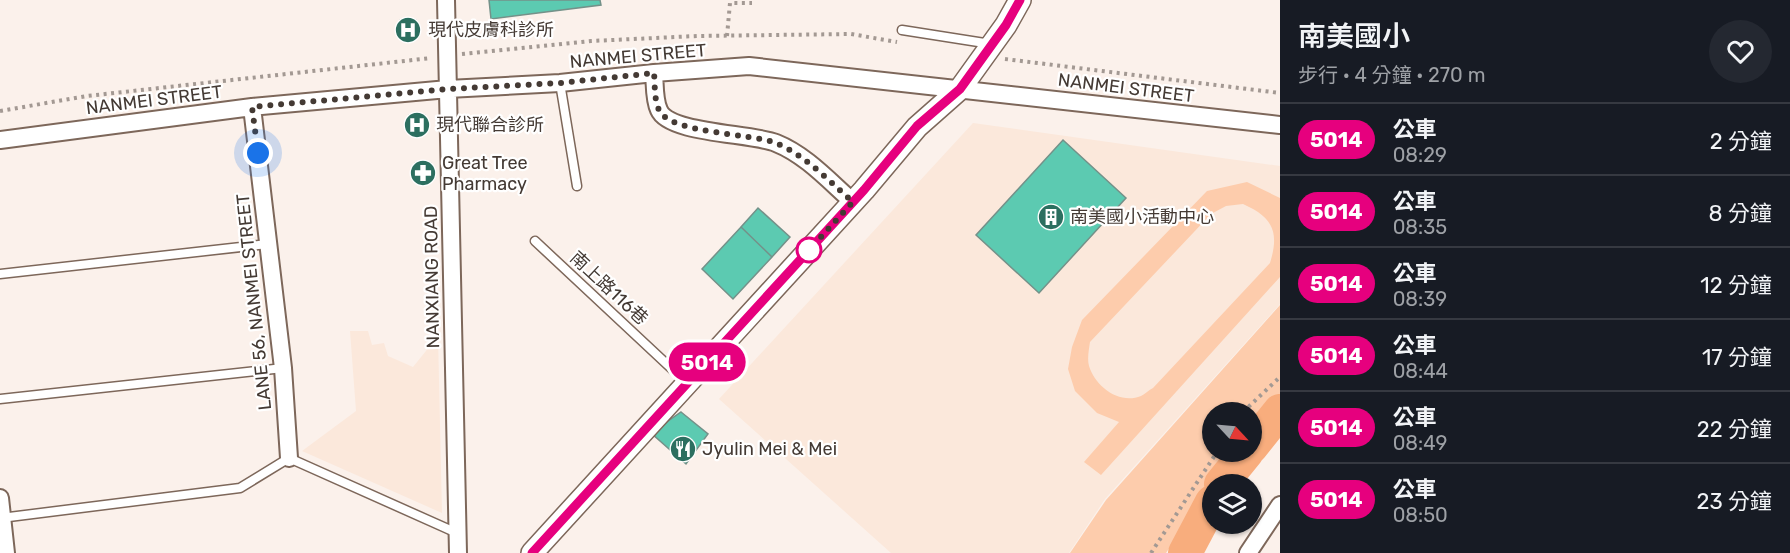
<!DOCTYPE html>
<html lang="zh-TW">
<meta charset="utf-8">
<style>
:root{--surface:#171b24;--page:#242831;--text:#f1f3f6;--muted:#9ea1a6;--line:#363941}
body{margin:0;font-family:Rubik,"Noto Sans TC",sans-serif;background:var(--page);color:var(--text);height:100vh;display:flex;flex-direction:column;font-size:22px;white-space:nowrap}
*{box-sizing:border-box;margin:0}
p{font-size:20px;color:var(--muted)}
.icon{flex:none;width:33px;height:33px;fill:none;stroke:currentColor;stroke-width:2;stroke-linecap:round;stroke-linejoin:round}
.map{position:relative;flex:1;overflow:hidden}
.panel{display:flex;flex-direction:column;background:var(--surface);width:510px}
.panel>*{flex:none}
.badge{padding:0 12px;border-radius:20px;font-size:21px;line-height:39px}
.needle{width:39px;rotate:116deg}
.tools{position:absolute;left:1202px;top:402px;display:grid;gap:12px}
.tools a{display:grid;place-items:center;width:60px;height:60px;border-radius:50%;background:var(--surface);box-shadow:0 2px 4px #0004;font-size:30px}
.you{position:absolute;width:30px;height:30px;margin:-15px;border:4px solid #fff;border-radius:50%;background:#1a73e8;box-shadow:0 0 0 9px #1a73e833}
.map>.badge{position:absolute;translate:-50% -50%;box-shadow:0 0 0 3px #fff}
.round{display:grid;place-items:center;flex:none;width:63px;height:63px;border-radius:32px;background:var(--page)}
.summary{display:flex;align-items:center;justify-content:space-between;height:102px;padding:0 18px}
h1{font-size:28px;font-weight:600;line-height:45px}
ul{padding:0;list-style:none}
li{display:flex;align-items:center;gap:18px;height:72px;padding:0 18px;border-top:2px solid var(--line)}
li div{flex:1}
li b{display:block;font-size:22px}
li em{font-style:normal}
li .badge{min-width:66px;font-weight:700;text-align:center}
main{display:flex;flex:1;min-height:0}
.map>svg:first-child{display:block}
</style>
<main>
<div class="map">
<svg width="1280" height="553" viewBox="0 0 1280 553">
<rect width="100%" height="100%" fill="#fbf1eb"/>
<path fill="#fbe8db" d="M 973,123 L 1280,166 L 1280,304 L 1105,499 L 1069,553 L 891,553 L 719,399 Z
M 350,331 L 368,331 L 372,345 L 384,343 L 388,356 L 413,367 L 438,336 L 442,513 L 302,451 L 356,411 Z"/>
<path fill="#fdccac" fill-rule="evenodd" d="M 1247,182 L 1280,198 L 1280,277 L 1101,475 L 1084,462 L 1119,422 L 1097,413 L 1075,391 L 1068,369 L 1072,347 L 1082,320 L 1207,191 ZM 1243,204 C 1272,217 1280,231 1270,263 L 1153,388 C 1149,390 1145,394 1141,396 C 1119,405 1095,386 1089,366 C 1087,359 1089,349 1090,342 L 1211,214 L 1226,206 Z
M 1280,305 L 1280,406 L 1251,439 L 1251,412 L 1212,412 L 1212,452 L 1240,452 L 1212,484 L 1166,553 L 1070,553 L 1106,500 Z"/>
<g fill="none" stroke-linecap="round" stroke-linejoin="round">
<path stroke="#f8ad7d" stroke-width="34" d="M 1251,447 L 1280,411
M 1221,484 L 1247,452
M 1185,553 L 1212,502"/>
</g>
<path fill="#5ccab1" stroke="#749189" stroke-width="1.5" d="M 489,0 L 600,0 L 601,5 L 491,19 Z
M 1063,140 L 1126,198 L 1039,293 L 976,235 Z
M 758,208 L 790,237 L 772,257 L 741,227 Z
M 741,227 L 772,257 L 733,299 L 702,269 Z
M 681,412 L 708,434 L 686,464 L 651,433 Z"/>
<g fill="none" stroke-linecap="round" stroke-linejoin="round">
<g stroke="#7d675a" stroke-width="11">
<path id="service" d="M 902,30 L 991,44
M 560,83 L 577,186
M 535,241 L 687,383
M 0,274 L 268,244
M 0,399 L 283,368
M 1,518 L 240,488 L 289,458 L 457,533"/>
</g>
<g stroke="#7d675a" stroke-width="20">
<path id="minor" d="M 446,0 L 458,553
M 654,73 C 655,83 654,100 659,110 C 669,134 752,133 776,143 C 806,155 829,181 853,202
M 252,107 L 283,368 L 289,458
M 0,140 L 252,107 L 448,89 L 560,83 L 654,73 L 749,66 L 1280,125
M 0,498 L 6,553
M 1248,553 L 1280,505"/>
</g>
<g stroke="#7d675a" stroke-width="24">
<path id="tertiary" d="M 532,553 L 864,190 L 917,127 L 960,89 L 1006,25 L 1020,0"/>
</g>
<path stroke="#a39993" stroke-width="4" stroke-dasharray="3 4.5" stroke-linecap="butt" d="M 727,36 L 730,3 L 752,3
M 462,54 L 591,41 L 697,36 L 851,34 L 897,42
M 1005,59 L 1280,93
M 0,111 L 87,96 L 431,58
M 1243,412 L 1280,377
M 1151,553 L 1217,452"/>
<use href="#service" stroke="#fff" stroke-width="8"/>
<use href="#minor" stroke="#fff" stroke-width="16"/>
<use href="#tertiary" stroke="#fff" stroke-width="21"/>
</g>
<g fill="none" stroke-linecap="round" stroke-linejoin="round">
<g stroke="#fff" stroke-width="14">
<path id="line" d="M 532,553 L 864,190 L 917,126 L 960,89 L 1006,25 L 1020,0"/>
</g>
<use href="#line" stroke="#e6007e" stroke-width="9"/>
<path stroke="#443a34" stroke-width="6" stroke-dasharray="0 10.8" d="M 258,153 L 252,107 L 448,89 L 560,83 L 654,73 C 655,83 654,100 659,110 C 670,134 752,133 776,143 C 806,156 829,181 853,202 L 808,251 L 809,250"/>
</g>
<defs>
<g id="hospital-disc" transform="scale(1.35)"><circle r="9.5" fill="#2c6f60" stroke="#fff"/><path d="M-5-5h3v3.5h4V-5h3V5h-3V1.5h-4V5h-3Z" fill="#fff"/></g>
<g id="pharmacy-disc" transform="scale(1.35)"><circle r="9.5" fill="#2c6f60" stroke="#fff"/><path d="M-2-6h4v4h4v4h-4v4h-4v-4h-4v-4h4Z" fill="#fff"/></g>
<g id="building-disc" transform="scale(1.35)"><circle r="9.5" fill="#2c6f60" stroke="#fff"/><path d="M-4-6H4V6H1V3H-1V6H-4ZM-2.5-4.3h1.7v1.8h-1.7ZM.8-4.3h1.7v1.8H.8ZM-2.5-1h1.7V.8h-1.7ZM.8-1h1.7V.8H.8Z" fill="#fff"/></g>
<g id="restaurant-disc" transform="scale(1.35)"><circle r="9.5" fill="#2c6f60" stroke="#fff"/><path d="M-5-6h1v4h1v-4h1v4h1v-4h1v5L-1.5 .5V6h-2V.5L-5-1ZM5-6V6H3V1.5H1.5Q1.5-4 5-6Z" fill="#fff"/></g>
</defs>
<g fill-rule="evenodd">
<use href="#hospital-disc" x="408" y="30"/>
<use href="#hospital-disc" x="417" y="125"/>
<use href="#pharmacy-disc" x="423" y="173"/>
<use href="#building-disc" x="1051" y="217"/>
<use href="#restaurant-disc" x="683" y="449"/>
</g>
<circle fill="#fff" stroke="#e6007e" stroke-width="3" cx="809" cy="250" r="12"/>
<g text-anchor="middle" dominant-baseline="central" stroke-width="4.5" stroke-linejoin="round" paint-order="stroke">
<g font-size="18" fill="#443a34" stroke="#fff" text-anchor="start">
<text x="428" y="30">現代皮膚科診所</text>
<text x="436" y="125">現代聯合診所</text>
<text x="442" y="163">Great Tree<tspan x="442" dy="21">Pharmacy</tspan></text>
<text x="1070" y="217">南美國小活動中心</text>
<text x="702" y="449">Jyulin Mei &amp; Mei</text>
</g>
<g font-size="18" fill="#443a34" stroke="#fff">
<text transform="translate(638 56) rotate(-5)">NANMEI STREET</text>
<text transform="translate(1126 88) rotate(7)">NANMEI STREET</text>
<text transform="translate(154 100) rotate(-7)">NANMEI STREET</text>
<text transform="translate(432 277) rotate(-91)">NANXIANG ROAD</text>
<text transform="translate(609 288) rotate(43)">南上路116巷</text>
<text transform="translate(254 302) rotate(-96)">LANE 56, NANMEI STREET</text>
</g>
</g>
</svg>
<div class="tools">
<a><svg class="needle" viewBox="-14 -14 28 28"><path d="M0-13l5 13h-10z" fill="#e53935"/><path d="M0 13l5-13h-10z" fill="#9ea1a6"/></svg></a>
<a><svg class="icon" aria-label="layers" viewBox="0 0 24 24"><path d="M12 4l9 5-9 5-9-5zM3 14l9 5 9-5"/></svg></a>
</div>
<div class="you" style="left:258px;top:153px"></div>
<b class="badge" style="left:707px;top:362px;background:#e6007e;color:#fff">5014</b>
</div>
<section class="panel">
<div class="summary"><div><h1>南美國小</h1><p>步行 · 4 分鐘 · 270 m</p></div><a class="round"><svg class="icon" aria-label="heart" viewBox="0 0 24 24"><path d="M12 20l-8-8c-3-5 5-10 8-4 3-6 11-1 8 4z"/></svg></a></div>
<ul>
<li><span class="badge" style="background:#e6007e;color:#fff">5014</span><div><b>公車</b><p>08:29</p></div><em>2 分鐘</em></li>
<li><span class="badge" style="background:#e6007e;color:#fff">5014</span><div><b>公車</b><p>08:35</p></div><em>8 分鐘</em></li>
<li><span class="badge" style="background:#e6007e;color:#fff">5014</span><div><b>公車</b><p>08:39</p></div><em>12 分鐘</em></li>
<li><span class="badge" style="background:#e6007e;color:#fff">5014</span><div><b>公車</b><p>08:44</p></div><em>17 分鐘</em></li>
<li><span class="badge" style="background:#e6007e;color:#fff">5014</span><div><b>公車</b><p>08:49</p></div><em>22 分鐘</em></li>
<li><span class="badge" style="background:#e6007e;color:#fff">5014</span><div><b>公車</b><p>08:50</p></div><em>23 分鐘</em></li>
</ul>
</section>
</main>
